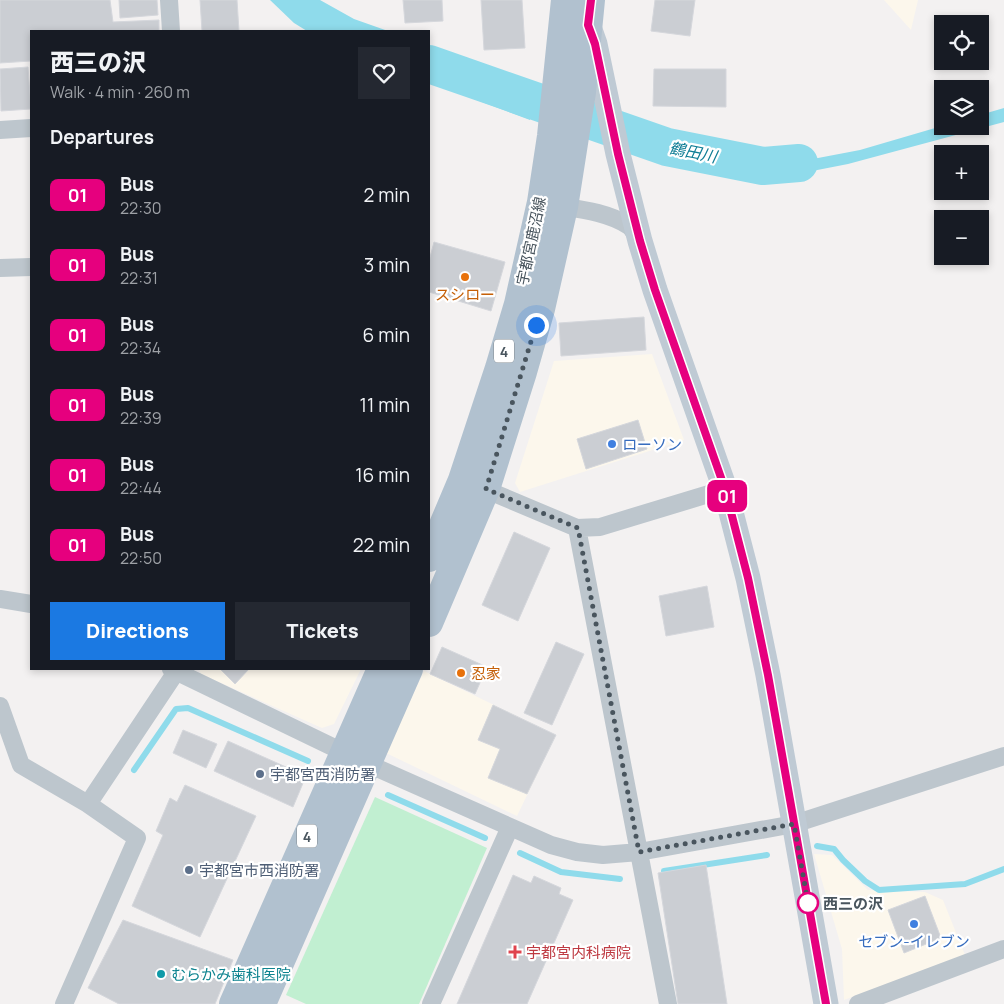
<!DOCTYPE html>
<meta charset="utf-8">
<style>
:root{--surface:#171b24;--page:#242831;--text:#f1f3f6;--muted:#9ea1a6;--accent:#1b79e2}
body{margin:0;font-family:Manrope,"Noto Sans JP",sans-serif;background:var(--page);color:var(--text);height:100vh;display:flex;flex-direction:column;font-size:19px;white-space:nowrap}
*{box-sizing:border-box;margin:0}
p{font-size:16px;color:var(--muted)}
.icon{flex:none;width:28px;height:28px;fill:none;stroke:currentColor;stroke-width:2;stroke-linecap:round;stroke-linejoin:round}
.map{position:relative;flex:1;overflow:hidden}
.side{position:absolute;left:30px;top:30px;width:400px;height:640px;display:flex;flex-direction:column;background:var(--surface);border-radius:0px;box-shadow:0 2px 8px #0003}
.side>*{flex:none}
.badge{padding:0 10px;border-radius:8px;font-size:18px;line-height:32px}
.buttons{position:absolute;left:934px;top:15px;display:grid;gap:10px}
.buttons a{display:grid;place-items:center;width:55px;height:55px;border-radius:0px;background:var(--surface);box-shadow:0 2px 8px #0003;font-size:25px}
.you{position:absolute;width:25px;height:25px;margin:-12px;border:4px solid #fff;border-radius:50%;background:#1a73e8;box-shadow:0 0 0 8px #1a73e833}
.map>.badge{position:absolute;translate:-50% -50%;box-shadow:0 0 0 2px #fff}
h2{padding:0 20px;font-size:19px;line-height:45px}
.round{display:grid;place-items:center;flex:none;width:52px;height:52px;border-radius:0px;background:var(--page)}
.head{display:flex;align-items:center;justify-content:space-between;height:85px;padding:0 20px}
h1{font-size:24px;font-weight:800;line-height:38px}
.cta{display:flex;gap:10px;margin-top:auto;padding:10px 20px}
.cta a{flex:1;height:58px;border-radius:0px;background:var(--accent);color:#fff;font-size:20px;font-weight:800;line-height:58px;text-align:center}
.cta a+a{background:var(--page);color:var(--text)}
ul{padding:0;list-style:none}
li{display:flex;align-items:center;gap:15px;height:70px;padding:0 20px}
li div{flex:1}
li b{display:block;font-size:19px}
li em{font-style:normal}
li .badge{min-width:55px;font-weight:700;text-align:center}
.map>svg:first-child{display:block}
</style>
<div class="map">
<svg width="1004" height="1004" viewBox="0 0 1004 1004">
<rect width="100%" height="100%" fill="#f3f1f1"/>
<path fill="#fcf7ec" d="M 884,0 L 918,0 L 911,30 Z
M 652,354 L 684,440 L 520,492 L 515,483 L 554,361 Z
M 199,669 L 361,669 L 334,724 L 322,728 L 201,674 Z
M 424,671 L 556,735 L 517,816 L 386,753 Z
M 814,854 L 832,855 L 868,890 L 925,892 L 943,900 L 965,955 L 844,1000 L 842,949 Z"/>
<path fill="#c1efd1" d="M 375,797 L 487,848 L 419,1004 L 306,1004 L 286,995 Z"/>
<path fill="#8fdbeb" d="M 270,0 L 320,0 L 354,19 L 388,31 L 307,31 L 294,23 Z
M 429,46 L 533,84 L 530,120 L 429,82 Z
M 1004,108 L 1004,122 L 848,164 L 802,173 L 744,173 L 693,164 L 635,149 L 631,128 L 697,156 L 725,161 L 764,164 L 797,162 L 860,150 L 942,126 L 980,126 L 980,115 Z"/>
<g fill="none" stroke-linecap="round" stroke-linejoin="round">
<path stroke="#8fdbeb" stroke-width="6" d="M 134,770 L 176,709 L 188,708 L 308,761
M 388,795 L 485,838
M 817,846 L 834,849 L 843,860 L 865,881 L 879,890 L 965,884 L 1004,869
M 520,853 L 561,872 L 620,879
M 664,871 L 767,855"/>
<path stroke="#8fdbeb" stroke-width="38" d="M 429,64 L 667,147 L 763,166 L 799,163"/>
</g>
<path fill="#cbced3" stroke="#d5d7dc" d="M 0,0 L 110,0 L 113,22 L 159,20 L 159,31 L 31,31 L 31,61 L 0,63 Z
M 119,0 L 157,0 L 158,15 L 120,18 Z
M 200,0 L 237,0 L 239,31 L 202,31 Z
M 403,0 L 442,0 L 443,21 L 405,23 Z
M 481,0 L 522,0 L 525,48 L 484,50 Z
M 655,0 L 695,0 L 690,36 L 651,31 Z
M 28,67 L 31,109 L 1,111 L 0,69 Z
M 654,69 L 726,69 L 726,107 L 653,106 Z
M 434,242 L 505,262 L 491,311 L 429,292 L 429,261 Z
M 644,317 L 646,350 L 561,356 L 559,323 Z
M 638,420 L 647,449 L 586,469 L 577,439 Z
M 514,532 L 550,548 L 518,621 L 482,605 Z
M 707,586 L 714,627 L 666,636 L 659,596 Z
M 556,642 L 584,654 L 552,725 L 524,713 Z
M 442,647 L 487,667 L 475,694 L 430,674 Z
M 220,669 L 249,669 L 235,684 Z
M 493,705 L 556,735 L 527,794 L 488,778 L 500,749 L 478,740 Z
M 183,730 L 217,744 L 206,768 L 173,753 Z
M 228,741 L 306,776 L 293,807 L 214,771 Z
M 185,785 L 256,816 L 200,937 L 132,906 L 163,835 L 156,831 L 170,798 L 177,802 Z
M 706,865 L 727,1004 L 678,1004 L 658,873 Z
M 513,875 L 531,883 L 534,876 L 561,888 L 559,894 L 573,900 L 527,1004 L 457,1004 Z
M 925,896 L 941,938 L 904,953 L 888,910 Z
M 123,920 L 233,960 L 215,1004 L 119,1004 L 88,988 Z"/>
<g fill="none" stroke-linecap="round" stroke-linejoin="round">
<path stroke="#bdc6cd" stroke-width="18" d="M 169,0 L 171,31
M 0,130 L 31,128
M 554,205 C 578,209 608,212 629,226 C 633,229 635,234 638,239
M 0,268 L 31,267
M 477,486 L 577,528 L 600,527 L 725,489
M 577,528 L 668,1004
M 0,599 L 31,604
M 171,669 L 368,764 L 551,845 L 577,852 L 603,855 L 639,852 L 794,824 L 1004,756
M 0,706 L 21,765 L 88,804 L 137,838 L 64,1004
M 88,804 L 178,669
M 431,1004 L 510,827
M 858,1004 L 1004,949"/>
<path stroke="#bfcad4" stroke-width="25" d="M 590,30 L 595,44 L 618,154 L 640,241 L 655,290 L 725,489 L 748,578 L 768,675 L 826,1004"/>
<path stroke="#b1c1cf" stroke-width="28" d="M 429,558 L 462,480 L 499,368 L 518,304 L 541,202 L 551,136 L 565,0
M 429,623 L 486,489 L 523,372 L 541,309 L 564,207 L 582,92 L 591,0
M 233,1004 L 381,669
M 262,1004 L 409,669"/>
</g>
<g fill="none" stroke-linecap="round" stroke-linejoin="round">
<g stroke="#fff" stroke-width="11">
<path id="line" d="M 591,0 L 588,25 L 595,44 L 618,154 L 640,241 L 655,290 L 725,489 L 748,578 L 768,675 L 826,1004"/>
</g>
<use href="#line" stroke="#e6007e" stroke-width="8"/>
<path stroke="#49555e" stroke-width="5" stroke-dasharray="0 9" d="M 536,325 L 486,489 L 578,528 L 639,852 L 794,824 L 808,903"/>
</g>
<g fill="#e8710a" stroke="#fff" stroke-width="2">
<circle cx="465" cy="277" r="5"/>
<circle cx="461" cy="673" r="5"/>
</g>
<g fill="#3f7fe0" stroke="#fff" stroke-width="2">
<circle cx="612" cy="444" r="5"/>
<circle cx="914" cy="924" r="5"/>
</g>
<g fill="#5c6f8a" stroke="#fff" stroke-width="2">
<circle cx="260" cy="774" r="5"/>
<circle cx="189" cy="870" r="5"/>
</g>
<circle fill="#fff" stroke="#e6007e" stroke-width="2.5" cx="808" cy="903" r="10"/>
<path fill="#e0444e" stroke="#fff" stroke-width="2" d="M512.5 944.5h5v5h5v5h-5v5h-5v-5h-5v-5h5z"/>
<circle fill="#0f9aa8" stroke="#fff" stroke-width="2" cx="161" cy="974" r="5"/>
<g text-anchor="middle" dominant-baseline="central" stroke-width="4.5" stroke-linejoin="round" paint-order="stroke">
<g fill="#fff" stroke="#80888e" stroke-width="1">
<rect x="494" y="339.5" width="20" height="23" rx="4"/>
<rect x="297" y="824.5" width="20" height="23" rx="4"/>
</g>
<g font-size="14" font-weight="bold" fill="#49555e">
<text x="504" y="351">4</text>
<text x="307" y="836">4</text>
</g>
<g font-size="15" fill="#49555e" stroke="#fff">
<text transform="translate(531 241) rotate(-78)">宇都宮鹿沼線</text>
</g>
<g font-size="15" fill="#c56008" stroke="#fff">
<text x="465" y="294">スシロー</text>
<text x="471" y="673" text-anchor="start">忍家</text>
</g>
<g font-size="15" fill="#366cbe" stroke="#fff" text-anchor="start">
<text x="622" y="444">ローソン</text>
<text x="914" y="941" text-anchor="middle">セブン-イレブン</text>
</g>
<g font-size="15" fill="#4e5e75" stroke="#fff" text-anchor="start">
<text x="270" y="774">宇都宮西消防署</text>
<text x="199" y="870">宇都宮市西消防署</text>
</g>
<g font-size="15" font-weight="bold" fill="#49555e" stroke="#fff" text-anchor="start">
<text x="823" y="903">西三の沢</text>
</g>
<g font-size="15" fill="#be3a42" stroke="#fff" text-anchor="start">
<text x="526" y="952">宇都宮内科病院</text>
</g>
<g font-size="15" fill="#0d838f" stroke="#fff" text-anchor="start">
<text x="171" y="974">むらかみ歯科医院</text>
</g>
<g font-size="16" font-style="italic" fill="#0e7d95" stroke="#fff">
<text transform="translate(693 152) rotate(11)">鶴田川</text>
</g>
</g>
</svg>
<div class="buttons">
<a><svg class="icon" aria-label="locate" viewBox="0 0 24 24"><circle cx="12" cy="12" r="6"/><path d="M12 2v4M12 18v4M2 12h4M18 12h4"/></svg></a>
<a><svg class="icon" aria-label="layers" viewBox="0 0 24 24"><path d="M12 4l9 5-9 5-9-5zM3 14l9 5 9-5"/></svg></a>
<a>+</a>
<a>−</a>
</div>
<div class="you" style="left:536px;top:325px"></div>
<b class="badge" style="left:727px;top:496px;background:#e6007e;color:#fff">01</b>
<section class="side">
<div class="head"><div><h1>西三の沢</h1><p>Walk · 4 min · 260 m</p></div><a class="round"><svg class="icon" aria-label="heart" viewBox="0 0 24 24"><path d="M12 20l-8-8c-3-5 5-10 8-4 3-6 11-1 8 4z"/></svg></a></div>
<h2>Departures</h2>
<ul>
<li><span class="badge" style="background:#e6007e;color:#fff">01</span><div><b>Bus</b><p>22:30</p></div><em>2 min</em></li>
<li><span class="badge" style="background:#e6007e;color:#fff">01</span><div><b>Bus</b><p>22:31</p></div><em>3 min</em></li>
<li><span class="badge" style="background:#e6007e;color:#fff">01</span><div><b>Bus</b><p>22:34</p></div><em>6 min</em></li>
<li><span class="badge" style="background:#e6007e;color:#fff">01</span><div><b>Bus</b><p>22:39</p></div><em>11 min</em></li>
<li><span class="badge" style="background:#e6007e;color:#fff">01</span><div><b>Bus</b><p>22:44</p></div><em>16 min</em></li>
<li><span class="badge" style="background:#e6007e;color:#fff">01</span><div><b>Bus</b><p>22:50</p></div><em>22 min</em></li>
</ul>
<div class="cta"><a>Directions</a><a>Tickets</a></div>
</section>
</div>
